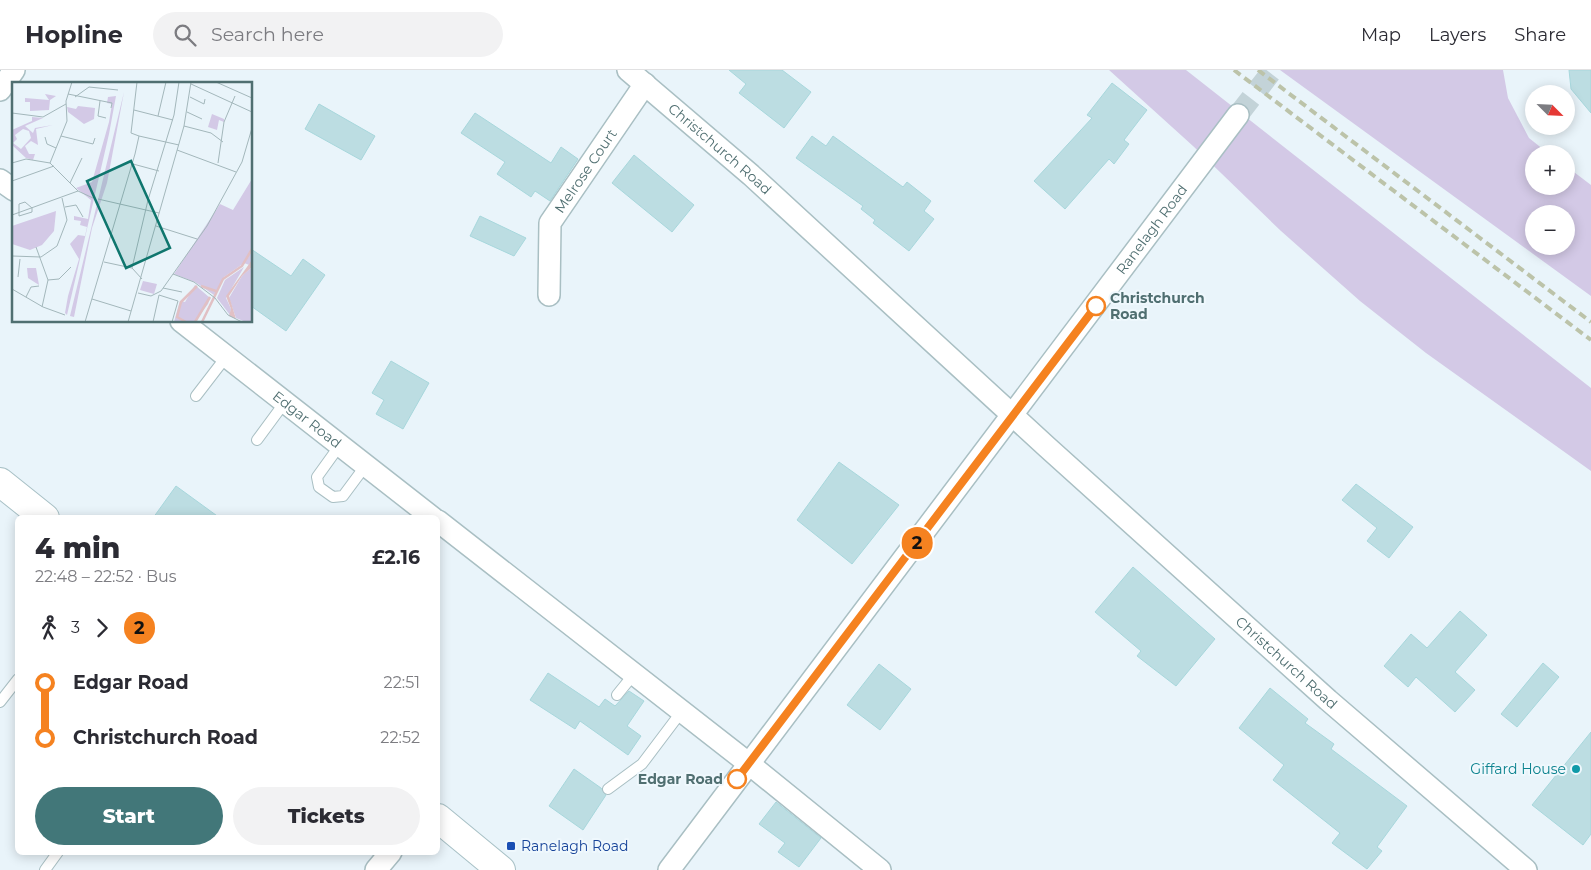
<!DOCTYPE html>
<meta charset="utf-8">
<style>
:root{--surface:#fff;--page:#f2f2f3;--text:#2b2b33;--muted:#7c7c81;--line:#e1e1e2;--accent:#427779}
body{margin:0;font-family:Montserrat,sans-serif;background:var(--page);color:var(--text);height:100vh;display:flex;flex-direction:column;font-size:19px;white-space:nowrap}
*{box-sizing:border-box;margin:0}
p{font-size:16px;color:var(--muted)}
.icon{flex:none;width:28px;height:28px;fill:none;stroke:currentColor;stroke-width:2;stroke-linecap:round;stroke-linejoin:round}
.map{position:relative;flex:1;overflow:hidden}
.side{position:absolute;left:15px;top:445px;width:425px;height:340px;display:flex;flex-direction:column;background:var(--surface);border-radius:8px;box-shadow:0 2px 12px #0003}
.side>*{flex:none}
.badge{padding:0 10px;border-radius:16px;font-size:18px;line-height:32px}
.needle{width:32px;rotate:114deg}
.controls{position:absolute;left:1525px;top:15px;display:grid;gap:10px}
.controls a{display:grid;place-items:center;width:50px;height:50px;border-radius:50%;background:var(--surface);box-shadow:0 2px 12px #0003;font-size:25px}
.map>.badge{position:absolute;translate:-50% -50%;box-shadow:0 0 0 2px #fff}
.legs{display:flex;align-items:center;gap:8px;height:55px;padding:0 20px;font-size:16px}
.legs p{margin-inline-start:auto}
.summary{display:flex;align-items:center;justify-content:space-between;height:85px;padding:0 20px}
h1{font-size:28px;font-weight:800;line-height:38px}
.cta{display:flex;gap:10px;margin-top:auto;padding:10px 20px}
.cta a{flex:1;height:58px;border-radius:30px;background:var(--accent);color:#fff;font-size:20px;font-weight:800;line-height:58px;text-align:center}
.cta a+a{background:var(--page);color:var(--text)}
ul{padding:0 20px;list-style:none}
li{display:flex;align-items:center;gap:18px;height:55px;font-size:19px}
li i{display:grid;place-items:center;width:8px;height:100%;margin:0 6px;background:currentColor}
li i::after{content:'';width:12px;height:12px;margin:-6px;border:4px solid;border-radius:50%;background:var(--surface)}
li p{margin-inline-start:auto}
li:first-child i{background:linear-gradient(#0000 50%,currentColor 0)}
li:last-child i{background:linear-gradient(currentColor 50%,#0000 0)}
header{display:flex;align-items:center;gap:30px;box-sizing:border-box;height:70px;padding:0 25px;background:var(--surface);border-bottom:1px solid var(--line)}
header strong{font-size:24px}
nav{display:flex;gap:28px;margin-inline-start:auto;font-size:18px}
.search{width:350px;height:45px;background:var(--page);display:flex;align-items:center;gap:12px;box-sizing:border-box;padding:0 18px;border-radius:28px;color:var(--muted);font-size:19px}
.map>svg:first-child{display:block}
</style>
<header>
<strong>Hopline</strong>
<div class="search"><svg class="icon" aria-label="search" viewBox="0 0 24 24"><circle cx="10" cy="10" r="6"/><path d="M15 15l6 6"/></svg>Search here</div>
<nav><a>Map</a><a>Layers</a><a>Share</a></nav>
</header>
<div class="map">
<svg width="1591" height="800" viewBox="0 0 1591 800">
<rect width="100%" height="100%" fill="#e9f4fa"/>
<path fill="#d3c9e6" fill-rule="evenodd" d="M 1109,0 L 1186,0 L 1591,318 L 1591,401 L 1426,283 L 1360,231 L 1281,161 L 1193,76 Z
M 1280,0 L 1503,0 L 1508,28 L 1529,68 L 1549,84 L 1534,84 L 1534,116 L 1566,116 L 1566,96 L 1591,115 L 1591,226 ZM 1534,144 L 1566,144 L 1566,176 L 1534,176 Z"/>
<path fill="#bcdde2" stroke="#a7d7dc" d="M 729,0 L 782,0 L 811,22 L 784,58 L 739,23 L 746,14 Z
M 1569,0 L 1591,0 L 1591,43 L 1571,19 Z
M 1112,13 L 1147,40 L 1124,70 L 1129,74 L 1114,94 L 1109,89 L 1065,139 L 1034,111 L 1092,48 L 1087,45 Z
M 319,34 L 375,66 L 361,90 L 305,59 Z
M 475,43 L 551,93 L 561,77 L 578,89 L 550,131 L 535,121 L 531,127 L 497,104 L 505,92 L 461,63 Z
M 812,66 L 826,76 L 833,66 L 903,117 L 907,112 L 931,131 L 924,141 L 934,149 L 909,181 L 873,153 L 875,150 L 861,139 L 863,136 L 796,88 Z
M 634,85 L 694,135 L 672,162 L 612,113 Z
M 480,146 L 526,168 L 514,186 L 470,166 Z
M 251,179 L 291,206 L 303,189 L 325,205 L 286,261 L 251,236 Z
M 391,291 L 429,313 L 403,359 L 376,344 L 384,330 L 372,323 Z
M 839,392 L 899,435 L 852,494 L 797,450 Z
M 1356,414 L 1413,457 L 1389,488 L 1367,471 L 1377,458 L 1342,430 Z
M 176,416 L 220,448 L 153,448 Z
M 1133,497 L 1215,569 L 1176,616 L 1137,586 L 1141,581 L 1095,542 Z
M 1460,541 L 1487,565 L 1455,602 L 1475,620 L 1455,642 L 1416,607 L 1408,617 L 1384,596 L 1411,564 L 1427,578 Z
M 1543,593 L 1559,607 L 1517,657 L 1501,644 Z
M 879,594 L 911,619 L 880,660 L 847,635 Z
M 548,603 L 599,637 L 605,629 L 615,636 L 629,621 L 644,631 L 627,656 L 641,666 L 628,685 L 580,651 L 575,659 L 530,630 Z
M 1270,618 L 1308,649 L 1305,653 L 1334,674 L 1331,679 L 1407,736 L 1377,777 L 1382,781 L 1367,799 L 1332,773 L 1340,763 L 1273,710 L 1284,695 L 1239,658 Z
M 1591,662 L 1591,764 L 1583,775 L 1532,735 Z
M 574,699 L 601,718 L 606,725 L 583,760 L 549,736 Z
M 776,732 L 821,768 L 799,797 L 778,782 L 785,773 L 759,754 Z"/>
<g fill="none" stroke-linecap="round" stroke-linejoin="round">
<path stroke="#c3d3d8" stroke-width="21" stroke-dasharray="21 11" stroke-linecap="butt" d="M 1238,45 L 1273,0"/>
<g stroke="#a9bfc3" stroke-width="12">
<path id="service" d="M 196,326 L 226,287
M 257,370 L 285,332
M 340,375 L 317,407 L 319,417 L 333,427 L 343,426 L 366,395
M 617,625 L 634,604
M 0,632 L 18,609
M 608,719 L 642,694 L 682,641
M 45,800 L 58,782"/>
</g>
<g stroke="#a9bfc3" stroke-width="24">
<g id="minor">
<path id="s1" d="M 628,0 L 751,105 L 1047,377 L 1328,630 L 1526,800"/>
<path d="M 0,20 L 14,0"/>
<path d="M 0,110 L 14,120"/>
<path id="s2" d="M 549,225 L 550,153 L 645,14"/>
<path id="s3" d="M 181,251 L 433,448"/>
<path d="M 438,451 L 748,693 L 880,800"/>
<path d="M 376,800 L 391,782"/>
<path id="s4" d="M 669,800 L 1238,45"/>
</g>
</g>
<g stroke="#a8c1c6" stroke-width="30">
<path id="secondary" d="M 0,412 L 45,448
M 438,748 L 501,800"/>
</g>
<use href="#service" stroke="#fff" stroke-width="10"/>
<use href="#minor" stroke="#fff" stroke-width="21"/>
<use href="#secondary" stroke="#fff" stroke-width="28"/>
<path stroke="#bcc3a9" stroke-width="4" stroke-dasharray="8 5" stroke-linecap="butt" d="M 1234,0 L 1591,270
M 1258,0 L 1591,252"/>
</g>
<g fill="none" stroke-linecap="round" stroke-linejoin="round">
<g stroke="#fff" stroke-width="11">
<path id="line-1" d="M 737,709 L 1096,236"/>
</g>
<use href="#line-1" stroke="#f58220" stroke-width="8"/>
</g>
<g fill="#fff" stroke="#f58220" stroke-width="2.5">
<circle cx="1096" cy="236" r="9"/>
<circle cx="737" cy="709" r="9"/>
</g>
<circle fill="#0f9aa8" stroke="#eff8fd" stroke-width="2" cx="1576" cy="699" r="5"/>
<rect fill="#1a4fb4" stroke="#eff8fd" stroke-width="2" x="506" y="771" width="10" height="10" rx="2.5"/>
<g text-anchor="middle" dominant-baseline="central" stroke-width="4" stroke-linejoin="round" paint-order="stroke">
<g font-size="14" fill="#506f71" stroke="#eff8fd">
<text stroke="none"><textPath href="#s1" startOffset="121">Christchurch Road</textPath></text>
<text stroke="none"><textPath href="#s2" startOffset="135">Melrose Court</textPath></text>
<text stroke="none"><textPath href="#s4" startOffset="802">Ranelagh Road</textPath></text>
<text stroke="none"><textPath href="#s3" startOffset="160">Edgar Road</textPath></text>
<text stroke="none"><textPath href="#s1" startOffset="886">Christchurch Road</textPath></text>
</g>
<g font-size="14" font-weight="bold" fill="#506f71" stroke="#eff8fd" text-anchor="start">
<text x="1110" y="228">Christchurch<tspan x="1110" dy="16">Road</tspan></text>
<text x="723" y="709" text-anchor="end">Edgar Road</text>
</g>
<g font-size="14" fill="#0d838f" stroke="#eff8fd" text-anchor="end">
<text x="1566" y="699">Giffard House</text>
</g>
<g font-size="14" fill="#164399" stroke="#eff8fd" text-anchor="start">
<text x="521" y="776">Ranelagh Road</text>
</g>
</g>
<g transform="translate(12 12)">
<rect width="240" height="240" fill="#e9f4fa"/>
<path d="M 112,10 L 95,101 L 80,146 L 62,235 L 58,234 ZM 33,12 L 44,14 L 38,18 L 37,28 L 18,29 L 18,20 L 13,20 L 13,16 L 37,18 ZM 104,14 L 97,52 L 55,233 L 53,231 L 56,214 L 67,177 L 58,162 L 66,153 L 73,154 L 75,145 L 68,143 L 69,139 L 62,138 L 62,134 L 76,137 L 79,118 L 64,106 L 80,100 L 97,40 L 100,22 L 95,21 L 96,15 ZM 66,24 L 83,26 L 82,37 L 72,42 L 56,30 L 55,25 L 64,27 ZM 200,32 L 212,37 L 212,40 L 207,38 L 205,48 L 196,45 ZM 20,35 L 31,36 L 13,44 L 21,51 L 23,46 L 41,43 L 24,47 L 26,63 L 19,59 L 13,64 L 17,72 L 23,72 L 21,78 L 14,76 L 0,63 L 0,48 L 20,39 ZM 11,47 L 17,49 L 19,56 L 9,67 L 1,61 L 5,57 L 3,53 ZM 240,97 L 240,184 L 232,181 L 212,195 L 202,213 L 183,200 L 162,192 L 208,122 L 221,128 ZM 44,129 L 42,149 L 30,163 L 18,168 L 0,162 L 0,144 ZM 232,185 L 214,216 L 219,227 L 218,233 L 205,216 L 213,198 ZM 240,185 L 240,240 L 234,240 L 224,236 L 217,216 L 230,194 ZM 15,186 L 24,186 L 27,203 L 16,196 ZM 131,199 L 145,202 L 142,212 L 128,208 ZM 183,203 L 198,216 L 196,222 L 182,240 L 162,240 L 168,219 L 173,220 Z" fill="#d3c9e6" fill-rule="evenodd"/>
<path d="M 240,178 L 240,185 L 230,194 L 217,214 L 224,237 L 217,234 L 219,227 L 214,214 Z" fill="#e1c0c4"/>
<path fill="none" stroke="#e1c0c4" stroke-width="2.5" d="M 189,204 L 204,209M 174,240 L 165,235 L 169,220 L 185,204M 183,240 L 198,215M 190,240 L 211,197 L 230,184 L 240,167"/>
<path fill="none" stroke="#a3b7bb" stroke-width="1" d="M 204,0 L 240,16M 179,2 L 240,30M 56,12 L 100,21 L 99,26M 63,15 L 77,5 L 106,8M 178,15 L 192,22 L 193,17M 88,19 L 86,34 L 94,36M 122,28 L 161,38M 175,30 L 190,37M 0,31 L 31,35 L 54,22M 146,34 L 154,0M 172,44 L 199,51 L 211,60M 49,54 L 81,62 L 83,56M 127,54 L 167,63M 33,55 L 35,62 L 44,66M 165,68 L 224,90M 0,81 L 14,77 L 38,81M 38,81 L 55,39 L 54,19 L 60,0M 38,81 L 66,109 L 81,116M 206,81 L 212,40 L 223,14M 121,82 L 147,89M 0,99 L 42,84M 58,101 L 70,76M 86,117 L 147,131M 13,120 L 20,126 L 20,130 L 7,134 L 7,122 ZM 53,125 L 64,123 L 71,135M 0,133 L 66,109M 144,144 L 185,157M 24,165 L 36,198 L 30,225M 0,174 L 29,175 L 45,164 L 55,138 L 50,116M 92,180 L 120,186 L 130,197M 120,186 L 136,118 L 162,33 L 167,0M 161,192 L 182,200 L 203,216 L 216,233 L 230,240M 6,195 L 8,177M 36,198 L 47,197 L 59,185M 151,206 L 170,210M 0,207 L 31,225 L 53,233M 126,211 L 139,214 L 149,209 L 195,144 L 230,80 L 240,46M 147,213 L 166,219 L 160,240M 14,215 L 19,205 L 27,204M 80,217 L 119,229M 73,240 L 123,72 L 127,54 L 119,51 L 125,0M 116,240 L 172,44 L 179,0M 141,240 L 147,213"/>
<path fill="#0f766e" fill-opacity="0.15" stroke="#0f766e" stroke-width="2.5" d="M 119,79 L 158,166 L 114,186 L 75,99 Z"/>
<rect width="240" height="240" fill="none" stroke="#506f71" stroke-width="2.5"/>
</g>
</svg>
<div class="controls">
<a><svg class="needle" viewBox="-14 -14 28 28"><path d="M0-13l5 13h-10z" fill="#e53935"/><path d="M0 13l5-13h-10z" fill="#7c7c81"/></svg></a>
<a>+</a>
<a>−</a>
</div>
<b class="badge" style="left:917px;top:473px;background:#f58220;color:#111">2</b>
<section class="side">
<div class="summary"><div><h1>4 min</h1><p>22:48 – 22:52 · Bus</p></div><b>£2.16</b></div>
<div class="legs"><svg class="icon" aria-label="walk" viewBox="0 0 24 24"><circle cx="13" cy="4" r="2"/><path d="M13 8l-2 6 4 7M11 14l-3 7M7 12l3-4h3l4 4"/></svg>3<svg class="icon" aria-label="forward" viewBox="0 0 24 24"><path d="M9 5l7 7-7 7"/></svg><b class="badge" style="background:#f58220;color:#111">2</b></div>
<ul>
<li><i style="color:#f58220"></i><b>Edgar Road</b><p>22:51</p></li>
<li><i style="color:#f58220"></i><b>Christchurch Road</b><p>22:52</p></li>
</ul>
<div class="cta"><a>Start</a><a>Tickets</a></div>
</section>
</div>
